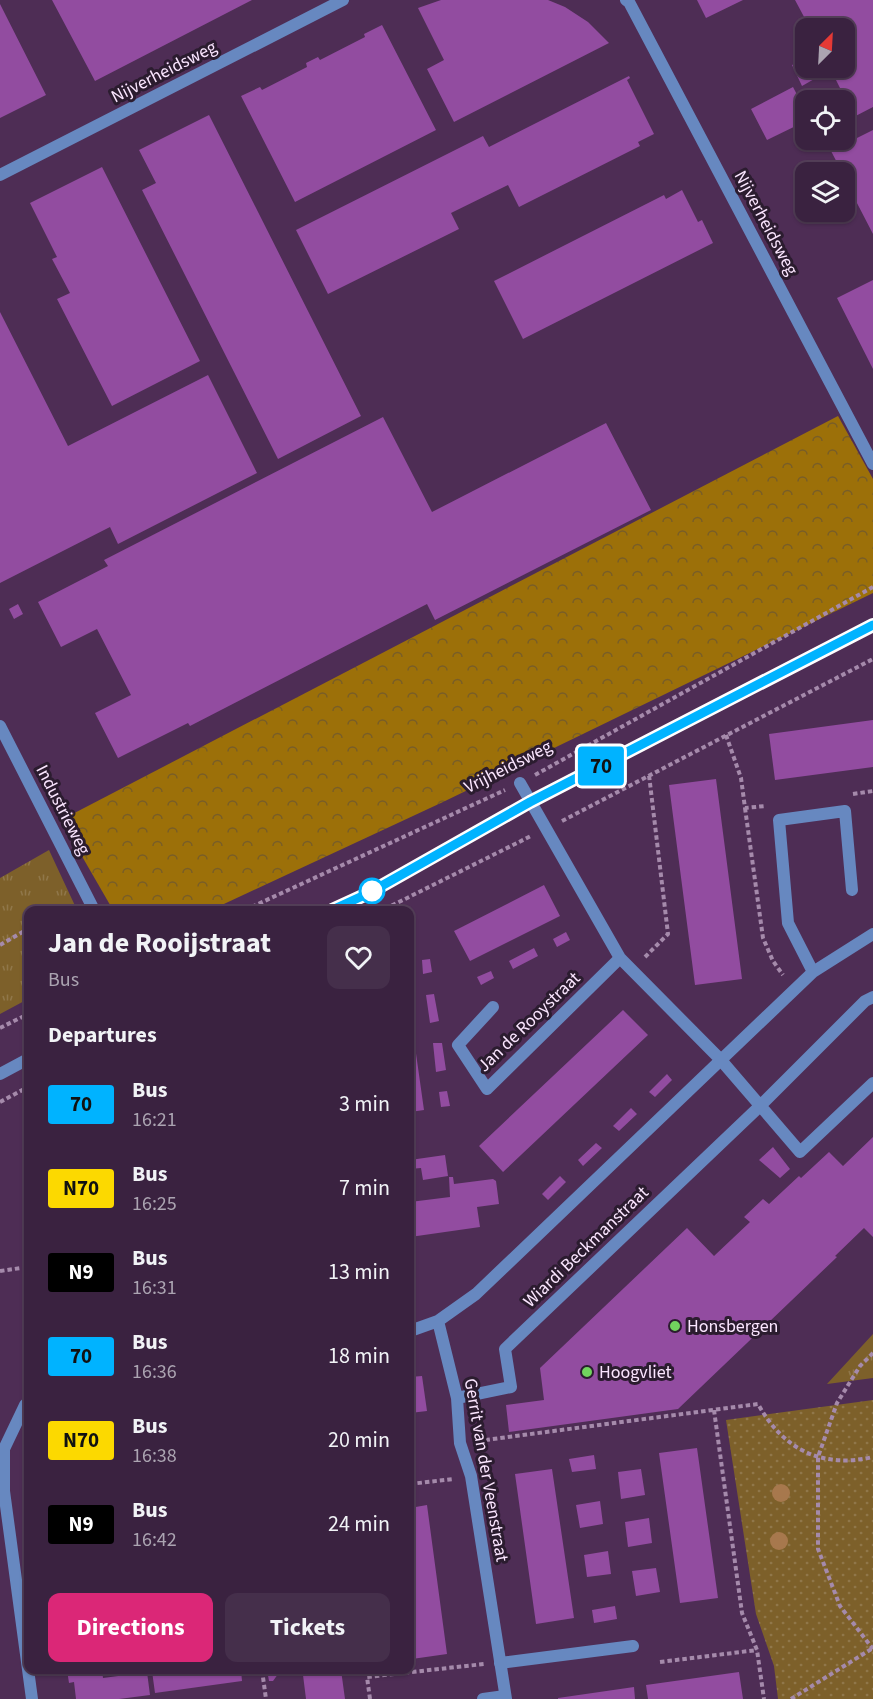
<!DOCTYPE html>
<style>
:root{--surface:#3a2240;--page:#452f4b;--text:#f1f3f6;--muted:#aba4b1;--line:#543f59;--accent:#db2777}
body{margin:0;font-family:"Source Sans 3",sans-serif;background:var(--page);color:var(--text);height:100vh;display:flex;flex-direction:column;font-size:22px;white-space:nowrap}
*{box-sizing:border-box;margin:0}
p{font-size:20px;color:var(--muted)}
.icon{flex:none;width:33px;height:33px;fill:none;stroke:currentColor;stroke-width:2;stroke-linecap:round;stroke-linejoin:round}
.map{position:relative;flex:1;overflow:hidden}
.drawer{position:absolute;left:24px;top:906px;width:390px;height:768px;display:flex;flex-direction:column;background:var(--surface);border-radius:12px;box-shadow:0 2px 4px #0004,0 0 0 2px var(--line)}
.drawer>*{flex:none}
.badge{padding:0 12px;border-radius:4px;font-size:21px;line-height:39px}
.needle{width:39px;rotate:24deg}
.fabs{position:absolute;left:795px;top:18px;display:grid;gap:12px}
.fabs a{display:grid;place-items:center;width:60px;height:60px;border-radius:12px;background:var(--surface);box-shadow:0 2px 4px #0004,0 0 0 2px var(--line);font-size:30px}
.map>.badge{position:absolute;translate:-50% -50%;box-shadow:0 0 0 3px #fff}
h2{padding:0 24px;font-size:22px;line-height:54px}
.round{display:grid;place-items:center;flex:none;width:63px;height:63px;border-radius:12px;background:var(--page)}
.head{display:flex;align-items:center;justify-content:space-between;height:102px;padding:0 24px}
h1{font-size:28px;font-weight:700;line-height:45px}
.action{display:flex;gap:12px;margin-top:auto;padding:12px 24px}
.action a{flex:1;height:69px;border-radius:12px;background:var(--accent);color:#fff;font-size:24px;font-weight:700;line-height:69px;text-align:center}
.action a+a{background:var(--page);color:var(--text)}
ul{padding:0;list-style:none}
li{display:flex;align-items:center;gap:18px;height:84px;padding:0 24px}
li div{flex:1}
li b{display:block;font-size:22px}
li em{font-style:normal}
li .badge{min-width:66px;font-weight:700;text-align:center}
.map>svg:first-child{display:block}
</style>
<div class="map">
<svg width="873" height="1699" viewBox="0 0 873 1699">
<defs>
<pattern id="grass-tufts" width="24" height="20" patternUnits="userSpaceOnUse" patternTransform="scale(1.5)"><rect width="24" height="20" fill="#7d602a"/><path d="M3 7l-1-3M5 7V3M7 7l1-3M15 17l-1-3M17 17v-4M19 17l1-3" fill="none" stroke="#90774a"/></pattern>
<pattern id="forest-crowns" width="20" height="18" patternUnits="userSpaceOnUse" patternTransform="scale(1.5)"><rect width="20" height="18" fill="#9c7009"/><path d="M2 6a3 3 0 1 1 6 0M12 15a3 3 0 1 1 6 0" fill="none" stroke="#785d27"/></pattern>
<pattern id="park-dots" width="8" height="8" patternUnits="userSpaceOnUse" patternTransform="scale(1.5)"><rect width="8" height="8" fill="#7d602a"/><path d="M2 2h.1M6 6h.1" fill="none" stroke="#90774a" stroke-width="1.8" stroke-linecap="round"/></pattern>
</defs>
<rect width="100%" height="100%" fill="#4e2d55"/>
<path fill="url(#grass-tufts)" d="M 49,850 L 77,910 L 28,910 L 28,999 L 0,1014 L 0,878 Z
M 873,1334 L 873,1378 L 827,1384 Z"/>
<path fill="url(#forest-crowns)" d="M 838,416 L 873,479 L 873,593 L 443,802 L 211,910 L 113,910 L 61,820 Z"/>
<path fill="url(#park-dots)" d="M 873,1400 L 873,1699 L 778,1699 L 774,1666 L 756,1614 L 726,1420 Z"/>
<path fill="#924ca0" d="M 52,0 L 252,0 L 95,81 Z
M 441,0 L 548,0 L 565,7 L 588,22 L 609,43 L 454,122 L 427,69 L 444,60 L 418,8 Z
M 697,0 L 743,0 L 706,18 Z
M 795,0 L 873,0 L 873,107 L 844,122 L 844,100 L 840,100 L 845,98 L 830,68 L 844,68 L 844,28 L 810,28 Z
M 0,4 L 46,95 L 0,118 Z
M 382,25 L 436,130 L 295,202 L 241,96 L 260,87 L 262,90 L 307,67 L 306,63 L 318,57 L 320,60 L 365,37 L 364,34 Z
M 806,59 L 806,68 L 811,68 L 816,78 L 802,86 L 792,65 Z
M 629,76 L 630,78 L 627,80 L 654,134 L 638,142 L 640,146 L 519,207 L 508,185 L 451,213 L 459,229 L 328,294 L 296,230 L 483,136 L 489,147 Z
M 793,87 L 806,112 L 806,121 L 767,140 L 751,109 Z
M 209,115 L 361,416 L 278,459 L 142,190 L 156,183 L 139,150 Z
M 873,130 L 873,234 L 844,178 L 844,172 L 842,172 L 831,151 Z
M 102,167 L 200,361 L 112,406 L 57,299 L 70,293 L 52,259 L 57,257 L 30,203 Z
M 682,190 L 698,222 L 702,220 L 713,243 L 523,339 L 494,281 L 664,195 L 666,199 Z
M 873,280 L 873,369 L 837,298 Z
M 0,312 L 68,446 L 208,375 L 257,473 L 118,544 L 110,527 L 0,583 Z
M 383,417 L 432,512 L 606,423 L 651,510 L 435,620 L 427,604 L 190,726 L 188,723 L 118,758 L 95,713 L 131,695 L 97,629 L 61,647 L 38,602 L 108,566 L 104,560 Z
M 18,604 L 23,614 L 14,619 L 9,609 Z
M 873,720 L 873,767 L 775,780 L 769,734 Z
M 716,779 L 742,979 L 695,985 L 669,785 Z
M 544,885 L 560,916 L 470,961 L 454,931 Z
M 566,932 L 570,940 L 557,947 L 553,939 Z
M 534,948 L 538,956 L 513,969 L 509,961 Z
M 430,959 L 432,972 L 423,974 L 422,960 Z
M 491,971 L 494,978 L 481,985 L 477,977 Z
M 434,994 L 439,1021 L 430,1023 L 426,995 Z
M 623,1010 L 648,1035 L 503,1172 L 479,1146 Z
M 410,1011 L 424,1110 L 410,1112 Z
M 433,1043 L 442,1043 L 446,1070 L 436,1072 Z
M 667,1074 L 672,1080 L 655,1097 L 649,1092 Z
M 447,1091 L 450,1106 L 441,1107 L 439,1092 Z
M 631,1108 L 637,1114 L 619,1131 L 613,1126 Z
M 873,1137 L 873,1237 L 864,1228 L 835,1256 L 837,1257 L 678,1409 L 509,1432 L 506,1405 L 544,1400 L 540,1368 L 687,1228 L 714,1256 L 750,1222 L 744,1217 L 763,1199 L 769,1204 L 799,1176 L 801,1178 L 829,1152 L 843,1166 Z
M 28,1141 L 28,1177 L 26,1177 L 22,1142 Z
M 596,1143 L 602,1148 L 583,1166 L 578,1160 Z
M 773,1147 L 790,1169 L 780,1178 L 759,1160 Z
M 445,1155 L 448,1176 L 423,1180 L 421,1168 L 410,1169 L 410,1160 Z
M 560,1176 L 566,1182 L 548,1200 L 542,1194 Z
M 449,1177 L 453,1177 L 454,1184 L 493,1179 L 496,1181 L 499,1204 L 477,1207 L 480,1227 L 410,1237 L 410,1202 L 450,1197 Z
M 422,1376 L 427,1411 L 410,1413 L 410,1377 Z
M 697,1448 L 718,1598 L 680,1603 L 659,1453 Z
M 594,1455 L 596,1469 L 572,1472 L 569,1459 Z
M 552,1469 L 574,1618 L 536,1624 L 515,1474 Z
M 641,1469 L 645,1495 L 621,1499 L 618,1472 Z
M 600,1501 L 603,1524 L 580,1528 L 576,1505 Z
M 427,1505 L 447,1654 L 412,1659 L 410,1646 L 410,1508 Z
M 649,1518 L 652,1543 L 628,1547 L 625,1522 Z
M 608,1551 L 611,1574 L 587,1577 L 584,1555 Z
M 656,1568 L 660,1592 L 636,1596 L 632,1571 Z
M 615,1606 L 617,1619 L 594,1623 L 592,1610 Z
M 67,1670 L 102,1670 L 103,1678 L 141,1673 L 141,1670 L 149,1670 L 149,1672 L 147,1672 L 150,1695 L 119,1699 L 76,1699 L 74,1682 L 69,1683 Z
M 165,1670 L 241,1670 L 242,1681 L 155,1693 L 152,1671 Z
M 267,1670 L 281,1670 L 273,1681 L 269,1681 Z
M 296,1670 L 318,1670 L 318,1671 L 341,1670 L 345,1699 L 306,1699 L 303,1675 Z
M 739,1672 L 743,1699 L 648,1699 L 646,1685 Z
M 634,1687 L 635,1699 L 558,1699 L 558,1698 Z"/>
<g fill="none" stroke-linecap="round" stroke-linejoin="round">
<path stroke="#a58aab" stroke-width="4" stroke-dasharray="4.5 3" stroke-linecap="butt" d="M 726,735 L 741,778 L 745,808 L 765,806
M 535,775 L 873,587
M 853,794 L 873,791
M 745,808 L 763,938 L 773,961 L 783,975
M 562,821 L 873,659
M 385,909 L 531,836
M 245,910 L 505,790
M 0,945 L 28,929
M 645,957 L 668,934 L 649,775
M 0,1028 L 28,1014
M 0,1102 L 28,1087
M 0,1271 L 28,1267
M 873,1353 L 860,1366 L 837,1403 L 818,1457 L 818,1549 L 840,1606 L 873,1649
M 714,1410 L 742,1613 L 757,1650 L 764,1699
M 478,1441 L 758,1404 C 783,1449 821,1469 873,1457
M 410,1484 L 453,1479
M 660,1662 L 757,1650
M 262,1670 L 266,1699
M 370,1699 L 367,1677 L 484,1664
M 791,1699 L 873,1648"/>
<path stroke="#6788c0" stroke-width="12" d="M 500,1663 L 633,1646
M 483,1699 L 505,1696"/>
<path stroke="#6788c0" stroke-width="12" d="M 626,0 L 629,2 L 873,464
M 0,175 L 343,0
M 0,726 L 94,910
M 520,783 L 620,958 L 720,1059 L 800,1152 L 873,1083
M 813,972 L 788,923 L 779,820 L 845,811 L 852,890
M 493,1007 L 458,1045 L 487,1089 L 620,958
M 438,1321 L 457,1398 L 460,1443 L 471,1476 L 506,1699
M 410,1331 L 438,1321 L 476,1294 L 813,972 L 873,934
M 457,1398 L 511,1387 L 505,1349 L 761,1105 L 865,1001 L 873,997
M 4,1491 L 4,1449 L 25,1405 L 28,1402
M 0,1492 L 4,1491 L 32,1699"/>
<path stroke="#6788c0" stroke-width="12" d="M 332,910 L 369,893 L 530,802 L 873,625
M 0,1074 L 28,1059"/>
</g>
<g fill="#a7784d">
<circle cx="781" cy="1493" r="9"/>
<circle cx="779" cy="1541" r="9"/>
</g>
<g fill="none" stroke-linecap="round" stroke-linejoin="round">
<g stroke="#fff" stroke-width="14">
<path id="line" d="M 332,910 L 369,893 L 530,802 L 873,625"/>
</g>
<use href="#line" stroke="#00b3ff" stroke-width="9"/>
</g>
<circle fill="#fff" stroke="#00b3ff" stroke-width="3" cx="372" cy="891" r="12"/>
<g fill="#71d35e" stroke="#2b1c2f" stroke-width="2">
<circle cx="675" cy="1326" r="6"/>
<circle cx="587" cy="1372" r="6"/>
</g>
<g text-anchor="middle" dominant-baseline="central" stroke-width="6" stroke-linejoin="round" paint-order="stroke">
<g font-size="18" fill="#fbe6ff" stroke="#2b1c2f">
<text transform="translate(164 72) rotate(-27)">Nijverheidsweg</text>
<text transform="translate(766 223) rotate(62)">Nijverheidsweg</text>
<text transform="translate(508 767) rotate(-27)">Vrijheidsweg</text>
<text transform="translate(63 810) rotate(63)">Industrieweg</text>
<text transform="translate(529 1022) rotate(-44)">Jan de Rooystraat</text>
<text transform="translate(586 1247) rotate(-44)">Wiardi Beckmanstraat</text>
<text transform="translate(486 1470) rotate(80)">Gerrit van der Veenstraat</text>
</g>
<g font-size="18" fill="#fbe6ff" stroke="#2b1c2f" text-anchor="start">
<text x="687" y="1326">Honsbergen</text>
<text x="599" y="1372">Hoogvliet</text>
</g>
</g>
</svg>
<div class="fabs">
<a><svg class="needle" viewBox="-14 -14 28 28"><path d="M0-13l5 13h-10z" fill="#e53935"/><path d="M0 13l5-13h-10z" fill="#aba4b1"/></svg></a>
<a><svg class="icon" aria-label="locate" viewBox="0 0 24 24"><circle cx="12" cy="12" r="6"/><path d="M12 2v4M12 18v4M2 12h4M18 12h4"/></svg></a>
<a><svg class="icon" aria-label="layers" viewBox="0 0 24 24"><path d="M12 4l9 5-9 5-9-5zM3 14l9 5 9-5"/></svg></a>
</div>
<b class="badge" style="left:601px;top:766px;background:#00b3ff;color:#111">70</b>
<section class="drawer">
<div class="head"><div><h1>Jan de Rooijstraat</h1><p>Bus</p></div><a class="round"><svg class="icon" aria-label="heart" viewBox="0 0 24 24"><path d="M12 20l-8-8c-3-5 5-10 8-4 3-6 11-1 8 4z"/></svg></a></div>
<h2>Departures</h2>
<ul>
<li><span class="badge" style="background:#00b3ff;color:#111">70</span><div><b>Bus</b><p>16:21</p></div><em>3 min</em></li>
<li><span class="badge" style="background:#fcd900;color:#111">N70</span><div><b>Bus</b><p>16:25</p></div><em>7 min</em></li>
<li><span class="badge" style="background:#000;color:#fff">N9</span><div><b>Bus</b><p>16:31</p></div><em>13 min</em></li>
<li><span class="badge" style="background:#00b3ff;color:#111">70</span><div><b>Bus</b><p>16:36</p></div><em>18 min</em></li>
<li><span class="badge" style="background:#fcd900;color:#111">N70</span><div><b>Bus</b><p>16:38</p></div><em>20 min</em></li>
<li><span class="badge" style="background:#000;color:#fff">N9</span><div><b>Bus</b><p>16:42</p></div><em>24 min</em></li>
</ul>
<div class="action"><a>Directions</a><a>Tickets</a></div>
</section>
</div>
